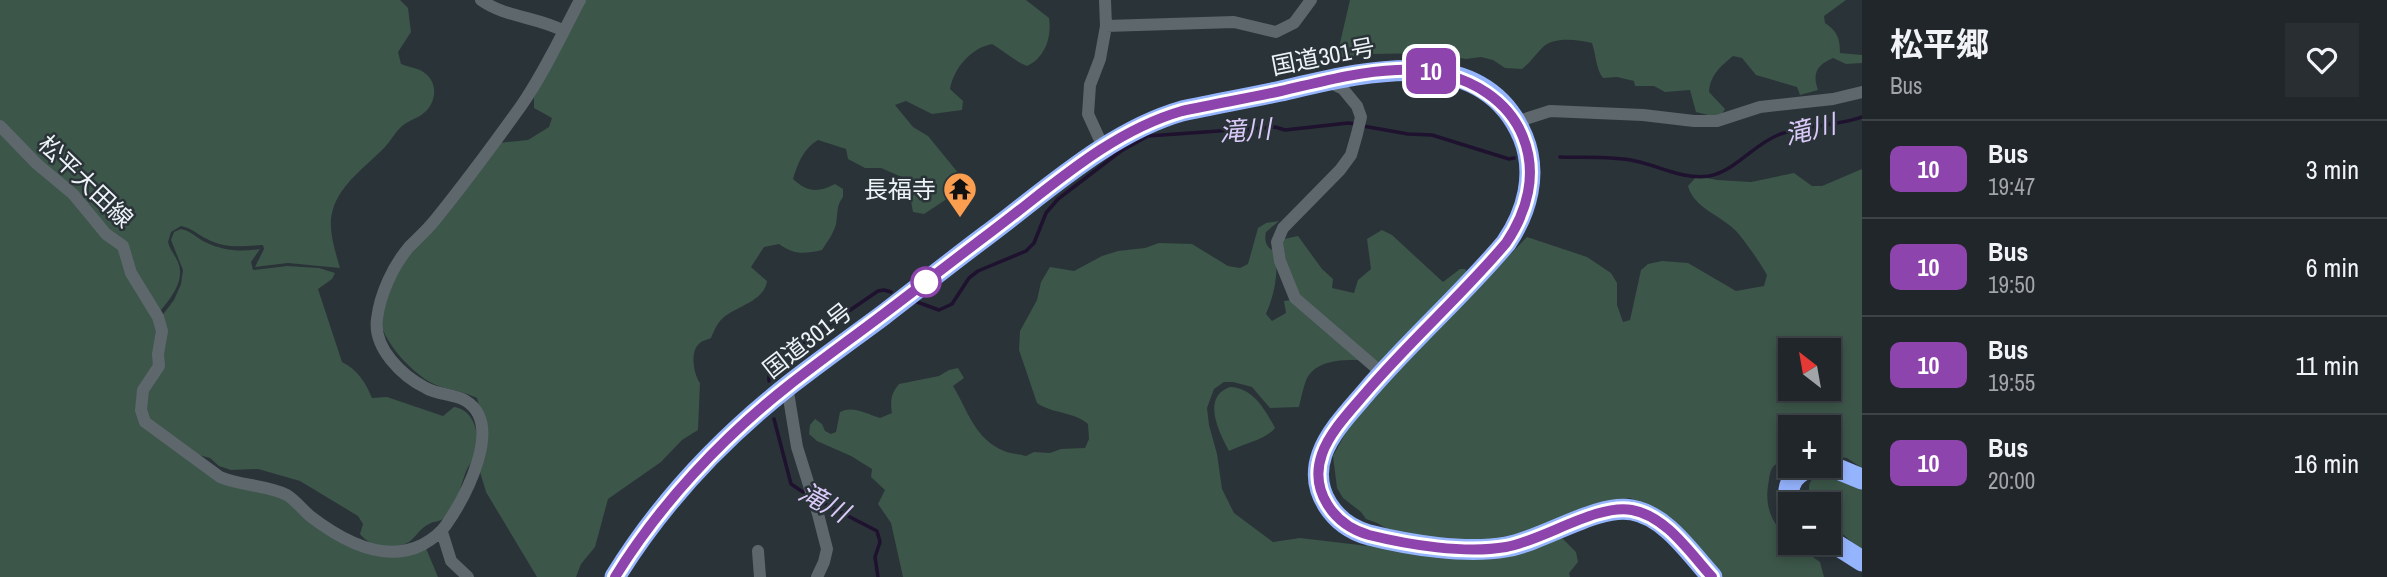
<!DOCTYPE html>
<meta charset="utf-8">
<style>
:root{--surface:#20262a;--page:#282e32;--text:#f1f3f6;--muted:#a2a5a8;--line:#3d4347}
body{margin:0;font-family:"Archivo Narrow","Noto Sans JP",sans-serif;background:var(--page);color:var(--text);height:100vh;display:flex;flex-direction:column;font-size:26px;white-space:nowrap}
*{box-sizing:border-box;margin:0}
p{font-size:23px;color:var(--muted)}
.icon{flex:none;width:38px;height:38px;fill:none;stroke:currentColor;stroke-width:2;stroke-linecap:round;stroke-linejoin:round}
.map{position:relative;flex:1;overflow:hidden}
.details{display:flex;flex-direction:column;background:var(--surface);width:525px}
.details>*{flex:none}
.badge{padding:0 14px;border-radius:10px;font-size:24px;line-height:46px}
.needle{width:46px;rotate:329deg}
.controls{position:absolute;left:1778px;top:338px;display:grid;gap:14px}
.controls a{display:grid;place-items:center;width:63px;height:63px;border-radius:0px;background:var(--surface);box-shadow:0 4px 10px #0003,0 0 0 2px var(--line);font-size:35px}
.map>.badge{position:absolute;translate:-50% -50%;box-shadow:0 0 0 4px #fff}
.round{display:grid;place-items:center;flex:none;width:74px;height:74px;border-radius:0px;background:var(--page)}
.overview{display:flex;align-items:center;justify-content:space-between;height:119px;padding:0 28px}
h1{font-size:33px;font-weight:700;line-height:52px}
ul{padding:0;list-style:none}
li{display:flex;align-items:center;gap:21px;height:98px;padding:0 28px;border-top:2px solid var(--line)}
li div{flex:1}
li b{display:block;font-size:26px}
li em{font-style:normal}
li .badge{min-width:77px;font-weight:700;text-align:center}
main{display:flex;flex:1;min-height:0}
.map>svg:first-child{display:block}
</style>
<main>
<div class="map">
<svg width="1862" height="577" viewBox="0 0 1862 577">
<rect width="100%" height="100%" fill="#2a3338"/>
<path fill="#3c5649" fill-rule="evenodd" d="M 0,0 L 400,0 L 408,8 L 411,32 L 398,52 L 401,64 C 408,67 420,68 426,74 C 438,84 436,102 425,112 C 419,118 409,120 402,126 C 395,132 391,141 385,147 C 367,166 341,183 333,209 C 327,228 335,250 340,268 L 288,263 L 255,267 L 264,249 L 263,245 C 243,246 225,249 207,239 C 198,235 192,228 181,226 L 171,232 L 168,242 C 170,250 175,255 178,262 C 186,282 169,300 158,314 L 138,284 L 127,250 L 0,123 Z
M 584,0 L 1026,0 L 1049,18 C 1052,37 1045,58 1027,66 C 1014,61 1004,51 992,44 C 971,48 954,68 950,89 L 963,101 L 962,110 L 932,114 L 906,101 L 895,105 L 913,127 L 928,136 L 964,180 L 965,187 L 924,214 L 913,212 L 911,201 L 918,184 L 881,168 L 865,168 L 848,159 L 846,149 L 818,140 C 803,149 798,163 793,179 C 807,192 818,193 835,184 L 843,189 L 843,197 C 836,206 838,214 836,224 C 834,233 827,242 822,250 C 804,254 794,255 779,244 L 764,247 L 751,267 L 767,281 C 764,302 736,306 723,318 C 717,323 714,331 711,338 C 707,340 703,340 700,343 C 689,351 694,375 700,383 L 698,430 L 682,440 L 661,462 L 608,499 L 595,547 L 581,564 L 576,577 L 537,577 L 486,492 L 478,465 L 484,425 L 477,398 C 463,391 449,390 436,385 C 414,376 379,339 380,315 L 400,266 L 497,143 L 528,140 L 549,127 L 552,118 L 534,108 L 534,97 Z
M 1350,0 L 1846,0 L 1824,16 L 1825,23 C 1837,31 1840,38 1840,53 L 1862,55 L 1862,63 L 1846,64 L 1833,58 C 1817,65 1812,73 1818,90 L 1800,95 L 1797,87 L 1756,75 L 1742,58 L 1733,56 C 1721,66 1710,75 1709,92 L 1725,109 L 1722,114 L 1712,116 L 1696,112 L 1690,90 L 1665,92 L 1654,86 L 1635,86 L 1634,81 L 1617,77 L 1603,78 C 1596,69 1596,55 1592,43 C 1577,40 1554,36 1542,48 C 1534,56 1532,61 1522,69 L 1505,68 L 1493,60 L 1481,57 L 1466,59 L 1431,53 L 1372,54 C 1360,51 1350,62 1337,56 Z
M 0,129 L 119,244 L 157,319 L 156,356 L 138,411 L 210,476 L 280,495 L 355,546 L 425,546 L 438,577 L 0,577 Z
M 1862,169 L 1862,468 L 1847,458 L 1829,455 L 1829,427 L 1790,427 L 1790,462 C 1775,462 1771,465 1769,480 C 1760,524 1789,540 1820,562 L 1824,577 L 1723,577 L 1680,531 L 1646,505 L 1630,498 L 1616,501 L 1545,528 L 1483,542 L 1396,534 L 1377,523 L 1366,519 L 1361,512 L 1343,498 L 1337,488 L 1333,456 L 1350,425 L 1372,398 L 1527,237 L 1587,257 L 1611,273 L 1617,283 L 1617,305 L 1623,322 L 1630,320 L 1641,270 L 1648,264 L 1662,261 L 1688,263 L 1736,291 L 1764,286 L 1767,275 C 1761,264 1743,238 1735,230 C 1720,215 1694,208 1688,186 L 1697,176 L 1717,180 L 1751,182 L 1794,173 L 1812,186 L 1822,186 ZM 1790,350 L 1829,350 L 1829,388 L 1790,388 Z
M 1279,221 L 1266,232 C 1264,241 1266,248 1276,252 C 1278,274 1275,293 1266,314 L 1272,321 L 1286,313 L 1284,301 L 1292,300 L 1362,360 C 1345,360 1321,359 1309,375 C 1305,379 1301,399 1299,407 L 1270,408 L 1252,387 L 1233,382 L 1224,382 L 1214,389 L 1207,408 L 1209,425 L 1217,454 L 1222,489 L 1234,513 L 1273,542 L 1300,538 L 1436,554 L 1562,538 L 1576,552 L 1578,562 L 1569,573 L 1570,577 L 903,577 L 891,523 L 878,504 L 885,490 L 871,477 L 872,469 L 851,456 L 817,441 L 809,434 L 810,425 L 815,419 L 822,424 L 825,431 L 831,434 L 836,432 L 840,412 C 853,405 867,414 880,418 L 892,413 C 890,400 891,394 899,384 L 939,376 L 949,370 L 958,368 L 964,378 L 953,386 C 968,411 975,439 1004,451 C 1011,454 1019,454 1026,456 L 1034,452 L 1050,453 L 1061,449 L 1085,448 L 1089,439 L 1088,424 C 1075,412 1050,413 1037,403 L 1019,350 L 1020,331 L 1037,300 L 1041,282 L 1050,267 L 1074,271 L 1102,256 L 1118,251 L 1145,248 L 1159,243 L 1192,244 L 1228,266 L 1240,268 L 1248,264 L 1258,228 L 1266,223 Z
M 181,229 C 191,231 197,238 205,242 C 223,251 241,252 260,249 L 251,262 L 253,270 L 287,266 L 319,268 L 335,273 L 332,279 L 318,289 L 342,362 C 357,369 366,383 372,398 L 387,397 L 443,416 L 454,407 C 475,410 481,436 475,455 C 473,461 467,467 465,474 C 460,488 456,508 444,518 C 440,522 434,521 429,524 C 421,527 416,537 409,542 C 393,551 371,548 360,534 L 363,524 L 358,516 L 300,481 L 258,469 L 231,470 L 219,466 L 210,458 L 191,453 L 147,421 L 146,392 L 160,367 L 161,317 L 174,300 L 181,284 L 183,270 L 171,240 L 174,232 Z
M 1382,230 L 1392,235 L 1443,282 L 1460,269 L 1465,269 L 1468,273 L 1379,367 L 1297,297 L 1288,273 L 1283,243 L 1284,239 L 1298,236 L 1322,269 L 1333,279 L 1332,288 L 1354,293 L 1358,280 L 1371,269 L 1367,239 Z
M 1230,387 C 1253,388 1265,409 1275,428 C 1267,439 1243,444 1229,451 C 1219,432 1201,397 1230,387 Z
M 1822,473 L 1862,486 L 1862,552 L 1829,521 L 1829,504 L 1815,504 C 1807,491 1805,480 1822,473 Z"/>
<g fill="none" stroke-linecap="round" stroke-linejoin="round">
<path stroke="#1e122f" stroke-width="3.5" d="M 1363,126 L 1408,134 L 1432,135 L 1509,159 L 1514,158
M 1560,157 C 1584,158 1612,156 1635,161 C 1660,166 1683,180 1709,176 C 1735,171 1753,145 1778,135 C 1804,124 1836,127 1862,117
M 917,302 L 939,310 L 952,304 L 969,278 L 978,271 L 1026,251 L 1034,243 L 1046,213 L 1058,199 L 1121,151 L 1148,136 L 1275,127 L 1285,130 L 1348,123 L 1356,124
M 769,381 C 768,370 772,366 779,359 L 878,291 L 884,290 L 891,292
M 774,419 L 791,484 L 809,496
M 819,501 L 877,531 L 880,542 L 875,557 L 878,577"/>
<path stroke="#5d676c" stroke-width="12" d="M 481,0 C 504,17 538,17 564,31
M 1106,26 L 1234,22 L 1276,32 L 1294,23 L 1311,0
M 1327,81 L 1343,89 L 1357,106 L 1361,117 L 1357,134 L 1351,155 L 1340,170 L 1283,228 L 1277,242 L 1280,261 L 1295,298 L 1382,373
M 1516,122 L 1550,111 L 1643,115 L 1694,121 L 1717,121 L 1760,107 L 1833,99 L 1862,92
M 0,126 L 37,164 L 73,194 L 106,234 L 123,246 L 131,273 L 158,317 L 162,331 L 158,354 L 159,366 L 143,390 L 141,410 L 145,422 L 220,477 C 241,486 268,485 287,495 C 295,500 302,509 310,516 C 341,540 383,564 422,545 C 431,540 440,534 446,525 C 464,499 505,425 466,401 C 455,394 438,395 426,388 C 402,376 373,348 377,319 C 380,294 393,266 409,247 C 418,238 427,230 435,220 C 465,183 493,145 521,106 C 544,73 561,36 580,0
M 1104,149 L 1088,114 L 1090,85 L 1100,59 L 1106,26 L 1105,0
M 787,386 L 797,447 L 818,514 L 827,549 L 824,562 L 817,577
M 442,532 L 451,561 L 468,577
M 758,551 L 760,577"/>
<path stroke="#95b4fe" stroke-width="21" d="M 1822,466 L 1840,470 L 1862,479
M 1790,504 C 1785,483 1795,471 1815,466
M 1829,540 L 1862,561
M 615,577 C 660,504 721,439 788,386 C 819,362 851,339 882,316 C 917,289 951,262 987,235 C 1046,191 1109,132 1182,111 C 1215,104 1248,98 1281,91 C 1359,73 1482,39 1523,137 C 1538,174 1527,212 1506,243 C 1463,294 1412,339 1368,390 C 1352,409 1330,431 1322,454 C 1309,491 1334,525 1369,535 C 1409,545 1465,554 1506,547 C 1543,541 1598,503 1632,510 C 1666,516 1690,553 1712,577"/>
</g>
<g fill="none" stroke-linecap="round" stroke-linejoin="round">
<g stroke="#fff" stroke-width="16">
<path id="line" d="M 615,577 C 660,504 722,438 788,386 C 816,364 845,343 873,322 C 913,292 951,262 991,232 C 1050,188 1109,132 1182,111 C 1215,104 1248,98 1281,91 C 1347,76 1425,51 1487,93 C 1503,104 1516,119 1523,137 C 1538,174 1527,212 1506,243 C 1463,294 1412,339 1368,390 C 1352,409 1330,431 1322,454 C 1309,491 1334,525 1369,535 C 1409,545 1465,554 1506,547 C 1542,541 1598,503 1632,510 C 1666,516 1690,553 1712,577"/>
</g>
<use href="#line" stroke="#8e44ad" stroke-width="10"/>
</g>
<defs>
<g id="temple-pin" transform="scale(1.75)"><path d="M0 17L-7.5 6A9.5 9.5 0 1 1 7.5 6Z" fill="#fb9e50" stroke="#2a3338"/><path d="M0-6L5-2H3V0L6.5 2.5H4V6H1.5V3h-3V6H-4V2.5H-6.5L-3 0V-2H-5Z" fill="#111"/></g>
</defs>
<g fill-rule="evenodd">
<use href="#temple-pin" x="960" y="189"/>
</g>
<circle fill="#fff" stroke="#8e44ad" stroke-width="3.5" cx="926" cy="282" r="14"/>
<g text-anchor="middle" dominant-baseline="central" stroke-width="5" stroke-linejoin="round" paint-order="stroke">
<g font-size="24" fill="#edf3f6" stroke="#2a3338">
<text transform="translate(1323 56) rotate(-11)">国道301号</text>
<text transform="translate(86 181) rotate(44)">松平大田線</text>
<text transform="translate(807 340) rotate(-38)">国道301号</text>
</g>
<g font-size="24" fill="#edf3f6" stroke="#2a3338" text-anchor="end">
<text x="936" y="189">長福寺</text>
</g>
<g font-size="26" font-style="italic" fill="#dac9f9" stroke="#2a3338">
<text transform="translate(1810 129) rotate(-14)">滝川</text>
<text transform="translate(1245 130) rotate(-4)">滝川</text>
<text transform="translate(824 502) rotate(29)">滝川</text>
</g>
</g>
</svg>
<div class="controls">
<a><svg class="needle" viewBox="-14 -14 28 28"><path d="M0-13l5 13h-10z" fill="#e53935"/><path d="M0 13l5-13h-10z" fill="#a2a5a8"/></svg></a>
<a>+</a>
<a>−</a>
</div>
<b class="badge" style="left:1431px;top:71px;background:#8e44ad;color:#fff">10</b>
</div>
<section class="details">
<div class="overview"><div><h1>松平郷</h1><p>Bus</p></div><a class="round"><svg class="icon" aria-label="heart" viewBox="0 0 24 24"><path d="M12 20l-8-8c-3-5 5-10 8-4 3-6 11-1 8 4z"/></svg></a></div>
<ul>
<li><span class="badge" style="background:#8e44ad;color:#fff">10</span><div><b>Bus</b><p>19:47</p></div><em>3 min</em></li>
<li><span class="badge" style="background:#8e44ad;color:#fff">10</span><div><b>Bus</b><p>19:50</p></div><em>6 min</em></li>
<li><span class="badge" style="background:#8e44ad;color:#fff">10</span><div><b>Bus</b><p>19:55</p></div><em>11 min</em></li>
<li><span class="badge" style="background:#8e44ad;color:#fff">10</span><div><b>Bus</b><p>20:00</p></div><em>16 min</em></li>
</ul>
</section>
</main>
